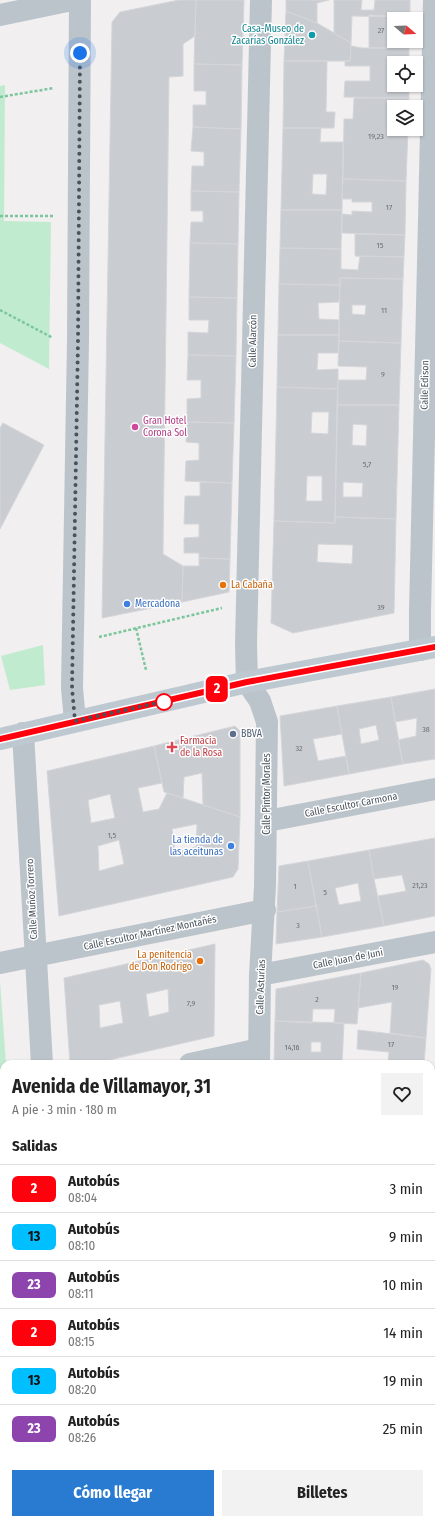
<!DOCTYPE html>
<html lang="es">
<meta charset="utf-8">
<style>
:root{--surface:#fff;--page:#f2f2f2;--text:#222;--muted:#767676;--line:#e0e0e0;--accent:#297bd2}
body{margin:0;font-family:"Fira Sans Condensed",sans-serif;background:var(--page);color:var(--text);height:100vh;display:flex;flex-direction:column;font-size:15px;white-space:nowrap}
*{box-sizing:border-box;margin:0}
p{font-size:13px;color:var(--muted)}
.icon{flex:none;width:22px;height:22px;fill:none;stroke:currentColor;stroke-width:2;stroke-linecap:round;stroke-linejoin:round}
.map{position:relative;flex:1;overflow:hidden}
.details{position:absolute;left:0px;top:1060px;width:435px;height:464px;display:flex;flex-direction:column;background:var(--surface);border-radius:12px 12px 0 0;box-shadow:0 1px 3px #0004}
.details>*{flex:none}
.badge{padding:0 8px;border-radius:6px;font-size:14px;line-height:26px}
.needle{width:26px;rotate:109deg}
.controls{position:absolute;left:387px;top:12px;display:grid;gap:8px}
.controls a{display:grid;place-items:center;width:36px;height:36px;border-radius:0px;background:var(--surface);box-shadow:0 1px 3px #0004;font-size:20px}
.you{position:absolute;width:20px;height:20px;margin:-10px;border:3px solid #fff;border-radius:50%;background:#1a73e8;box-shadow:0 0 0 6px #1a73e833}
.map>.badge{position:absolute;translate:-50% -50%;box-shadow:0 0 0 2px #fff}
h2{padding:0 12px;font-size:15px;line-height:36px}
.round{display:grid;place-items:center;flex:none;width:42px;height:42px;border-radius:0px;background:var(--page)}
.overview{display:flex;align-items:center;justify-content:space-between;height:68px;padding:0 12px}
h1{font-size:19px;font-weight:700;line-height:30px}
.button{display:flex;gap:8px;margin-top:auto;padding:8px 12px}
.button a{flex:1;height:46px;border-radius:0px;background:var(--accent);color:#fff;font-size:16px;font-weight:700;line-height:46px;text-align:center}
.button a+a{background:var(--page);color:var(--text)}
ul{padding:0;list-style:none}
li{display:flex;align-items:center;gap:12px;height:48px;padding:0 12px;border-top:1px solid var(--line)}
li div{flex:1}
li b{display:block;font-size:15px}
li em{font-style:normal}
li .badge{min-width:44px;font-weight:700;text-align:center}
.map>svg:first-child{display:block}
</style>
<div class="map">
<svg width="435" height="1524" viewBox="0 0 435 1524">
<rect width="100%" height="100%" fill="#f1efef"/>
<path fill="#c1ebcf" d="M 5,85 L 4,221 L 51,222 L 49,369 L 0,343 L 0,86 Z
M 43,645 L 45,685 L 10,690 L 1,656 Z
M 0,981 L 6,1064 L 4,1064 L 4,1146 L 0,1147 Z"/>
<path fill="#c9ccd1" stroke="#d4d6da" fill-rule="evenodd" d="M 179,0 L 196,0 L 195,36 L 183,44 L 183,76 L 169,77 L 163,554 L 183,566 L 182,602 L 102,618 L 112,22 L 120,12 Z
M 196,0 L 244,0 L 242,65 L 194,64 Z
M 286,0 L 329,0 L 317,3 L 317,23 L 286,11 Z
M 334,0 L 362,0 L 361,10 L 374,10 L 375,0 L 410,0 L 410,17 L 352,16 L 351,43 L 334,33 Z
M 286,11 L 317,23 L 351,43 L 350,61 L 284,61 Z
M 369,15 L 410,17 L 410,19 L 394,19 L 394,41 L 409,41 L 409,48 L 369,48 Z
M 351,46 L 362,48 L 409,48 L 409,63 L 394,63 L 394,85 L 409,85 L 409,98 L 344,97 L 345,81 L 370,81 L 370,66 L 345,66 L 345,61 L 350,61 Z
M 284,61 L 327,61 L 326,112 L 335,112 L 334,128 L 283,128 Z
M 194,64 L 242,65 L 241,129 L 193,127 L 193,105 L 206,105 L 206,91 L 194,91 Z
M 354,98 L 409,98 L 408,107 L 394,107 L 394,129 L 408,129 L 406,181 L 343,179 L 344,119 L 353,119 Z
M 193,127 L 241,129 L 239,192 L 191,191 L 192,166 L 204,166 L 204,152 L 191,151 Z
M 283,128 L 321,128 L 320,142 L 343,142 L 342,210 L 281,210 ZM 313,174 L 327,174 L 326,195 L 312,194 Z
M 343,179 L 406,181 L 405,235 L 342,233 L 342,214 L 352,215 L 352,211 L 372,212 L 372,202 L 352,202 L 352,199 L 342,199 Z
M 191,191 L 239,192 L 238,244 L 190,243 L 191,222 L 203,222 L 203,211 L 191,211 Z
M 281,210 L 342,210 L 341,249 L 280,248 Z
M 355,234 L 405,235 L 404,257 L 355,256 Z
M 190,243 L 238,244 L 237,298 L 189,297 Z
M 280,248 L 341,249 L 341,269 L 358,270 L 360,256 L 404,257 L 403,279 L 340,278 L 340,285 L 279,284 Z
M 340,278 L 403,279 L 401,343 L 339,341 ZM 352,305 L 366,305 L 365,315 L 352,314 Z
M 279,284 L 340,285 L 339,302 L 318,303 L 319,319 L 339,320 L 339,335 L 278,335 Z
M 189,297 L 237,298 L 236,356 L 188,355 L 188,332 L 208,333 L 209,320 L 189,320 Z
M 278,335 L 339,335 L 338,353 L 318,353 L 317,370 L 338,369 L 338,389 L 277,387 Z
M 339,341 L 401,343 L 399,405 L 337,405 L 338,380 L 366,380 L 367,367 L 338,366 Z
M 188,355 L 236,356 L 234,423 L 187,422 L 187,399 L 201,398 L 201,380 L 187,380 Z
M 277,387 L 338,389 L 335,523 L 274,521 ZM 312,412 L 329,412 L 328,434 L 311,433 ZM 307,476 L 322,476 L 322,501 L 306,501 Z
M 337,405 L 399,405 L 396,519 L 335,517 ZM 353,424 L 367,425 L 366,446 L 352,445 ZM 343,482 L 363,483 L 362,497 L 343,497 Z
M 187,422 L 234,423 L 232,483 L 185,481 L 186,461 L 199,460 L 199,443 L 186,442 Z
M 3,423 L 44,445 L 0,529 L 0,428 Z
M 200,482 L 232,483 L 230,559 L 199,558 L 199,553 L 184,553 L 184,538 L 199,537 L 199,524 L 184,524 L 185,496 L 200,496 Z
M 335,517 L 396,519 L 394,613 L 293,633 L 271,623 L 274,521 L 335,523 ZM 318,544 L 353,545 L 352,564 L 317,562 Z
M 199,558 L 230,559 L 229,592 L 182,602 L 183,566 L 199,566 Z
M 435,689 L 435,759 L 403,764 L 398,740 L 416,736 L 417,718 L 395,722 L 391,697 Z
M 391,697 L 403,764 L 349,774 L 337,706 ZM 376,725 L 379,740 L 361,744 L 359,729 Z
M 337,706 L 342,734 L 313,739 L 318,761 L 346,756 L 349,774 L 284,786 L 280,716 Z
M 235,726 L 240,731 L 240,817 L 203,805 L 202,773 L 184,777 L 183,798 L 164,792 L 154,746 Z
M 154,746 L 162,783 L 138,788 L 143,812 L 159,809 L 167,793 L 240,817 L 238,869 L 233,877 L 59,916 L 47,771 ZM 110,794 L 115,818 L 91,823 L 88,800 ZM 197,824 L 196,847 L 175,852 L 172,829 ZM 119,840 L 124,864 L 99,871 L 98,846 Z
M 435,838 L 435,916 L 384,926 L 378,896 L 406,891 L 402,875 L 374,879 L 369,850 Z
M 369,850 L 374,879 L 384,926 L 322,937 L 308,861 ZM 358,883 L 361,901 L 339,905 L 335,888 Z
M 308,861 L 316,906 L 277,912 L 279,866 Z
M 316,906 L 322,937 L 276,944 L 277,912 Z
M 215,944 L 214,1036 L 92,1064 L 70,1064 L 64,978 ZM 168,989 L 169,1012 L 149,1017 L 146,994 ZM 120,1001 L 123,1023 L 100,1028 L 99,1005 Z
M 423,960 L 429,964 L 431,969 L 426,1038 L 390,1033 L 392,1002 L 358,1008 L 361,973 Z
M 361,973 L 357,1024 L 334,1023 L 335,1009 L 313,1009 L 312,1023 L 275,1021 L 276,989 Z
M 275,1021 L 344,1023 L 342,1064 L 274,1064 ZM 311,1042 L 321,1042 L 321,1052 L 311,1052 Z
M 358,1030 L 426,1038 L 424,1064 L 388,1064 L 389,1052 L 357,1049 Z
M 4,1146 L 4,1239 L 0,1239 L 0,1147 Z
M 0,1239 L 4,1239 L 4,1371 L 0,1370 Z
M 4,1411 L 4,1428 L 0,1424 L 0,1415 Z
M 435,1420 L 435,1457 L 432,1457 Z
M 431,1498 L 435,1499 L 435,1524 L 374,1524 L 375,1520 L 431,1520 Z
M 4,1499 L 4,1520 L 37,1520 L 41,1524 L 3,1524 L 0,1516 L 0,1501 Z
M 96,1520 L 112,1520 L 111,1524 L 100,1524 Z
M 112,1520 L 137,1520 L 137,1524 L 111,1524 Z
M 153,1520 L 174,1520 L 172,1524 L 151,1524 Z
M 174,1520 L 184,1520 L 187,1521 L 186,1524 L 172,1524 Z
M 237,1520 L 258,1520 L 257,1524 L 237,1524 Z
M 280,1520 L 305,1520 L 304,1524 L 279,1524 Z
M 305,1520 L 334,1520 L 333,1524 L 304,1524 Z
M 346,1520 L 375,1520 L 374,1524 L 345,1524 Z"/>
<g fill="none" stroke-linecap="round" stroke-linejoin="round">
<path stroke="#7cc69e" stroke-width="2.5" stroke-dasharray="3 2" stroke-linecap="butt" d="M 0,97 L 54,88
M 0,216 L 53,216
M 0,310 L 53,338
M 136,628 L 146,670
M 99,637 L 222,608
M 0,1086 L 4,1086"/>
<path stroke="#bcc4cb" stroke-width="22" d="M 0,15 L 72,0
M 420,650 L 420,612 L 434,0
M 75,721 L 72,688 L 78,340 L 80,0
M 23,733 L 42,1064
M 267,821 L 435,789
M 0,963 L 265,910
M 260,975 L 435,942
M 190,1064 L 259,1049
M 259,1064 L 260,975 L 265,886 L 267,722 L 260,701 L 247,682 L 246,644 L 261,0
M 431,1260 L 435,1210
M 0,1454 L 4,1458
M 67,1520 L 71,1524"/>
<path stroke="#bec8d1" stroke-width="22" d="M 0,739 L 247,682 L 435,647
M 0,1387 L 4,1388
M 431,1475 L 435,1477"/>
</g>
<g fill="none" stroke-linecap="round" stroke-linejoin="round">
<g stroke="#fff" stroke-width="9">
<path id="line" d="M 0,739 L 247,682 L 435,647"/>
</g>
<use href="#line" stroke="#ff000d" stroke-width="6"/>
<path stroke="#49535b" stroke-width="4" stroke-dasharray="0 7.2" d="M 80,53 L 78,340 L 72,688 L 75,721 L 166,701 L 164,702"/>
</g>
<circle fill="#0f9aa8" stroke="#fff" stroke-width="1.5" cx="312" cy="35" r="4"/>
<circle fill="#d1479c" stroke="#fff" stroke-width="1.5" cx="135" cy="427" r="4"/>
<g fill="#e8710a" stroke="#fff" stroke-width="1.5">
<circle cx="223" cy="585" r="4"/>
<circle cx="200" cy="961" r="4"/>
</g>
<g fill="#3f7fe0" stroke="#fff" stroke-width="1.5">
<circle cx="127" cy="604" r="4"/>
<circle cx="231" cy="846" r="4"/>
</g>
<circle fill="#fff" stroke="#ff000d" stroke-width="2" cx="164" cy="702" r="8"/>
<circle fill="#5c6f8a" stroke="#fff" stroke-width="1.5" cx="233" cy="734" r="4"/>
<path fill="#e0444e" stroke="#fff" stroke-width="1.5" d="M170 741h4v4h4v4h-4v4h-4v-4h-4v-4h4z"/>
<g text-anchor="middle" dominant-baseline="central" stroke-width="3" stroke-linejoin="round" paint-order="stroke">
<g font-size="8" fill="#697178">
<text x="381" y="30">27</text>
<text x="376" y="136">19,23</text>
<text x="389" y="207">17</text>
<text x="380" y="245">15</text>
<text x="384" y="310">11</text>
<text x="383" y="374">9</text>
<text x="367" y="464">5,7</text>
<text x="381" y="607">39</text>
<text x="426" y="729">38</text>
<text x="299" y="748">32</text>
<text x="112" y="835">1,5</text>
<text x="420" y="885">21,23</text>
<text x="295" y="886">1</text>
<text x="325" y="892">5</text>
<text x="298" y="925">3</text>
<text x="395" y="987">19</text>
<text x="317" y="999">2</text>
<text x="191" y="1003">7,9</text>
<text x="391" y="1044">17</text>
<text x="292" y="1047">14,16</text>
</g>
<g font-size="10" fill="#0d838f" stroke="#fff" text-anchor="end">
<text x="304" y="29">Casa-Museo de<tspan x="304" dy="12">Zacarías González</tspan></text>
</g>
<g font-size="10" fill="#49535b" stroke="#fff">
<text transform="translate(253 341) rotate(-89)">Calle Alarcón</text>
<text transform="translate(425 385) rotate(-89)">Calle Edison</text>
<text transform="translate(267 794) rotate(-90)">Calle Pintor Morales</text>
<text transform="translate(351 805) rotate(-11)">Calle Escultor Carmona</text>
<text transform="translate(32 899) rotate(-93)">Calle Muñoz Torrero</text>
<text transform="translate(150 933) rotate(-12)">Calle Escultor Martínez Montañés</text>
<text transform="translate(348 959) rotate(-11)">Calle Juan de Juni</text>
<text transform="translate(261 987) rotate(-88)">Calle Asturias</text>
</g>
<g font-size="10" fill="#b23c85" stroke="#fff" text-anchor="start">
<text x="143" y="421">Gran Hotel<tspan x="143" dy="12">Corona Sol</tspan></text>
</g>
<g font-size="10" fill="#c56008" stroke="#fff" text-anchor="start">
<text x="231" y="585">La Cabaña</text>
<text x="192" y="955" text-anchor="end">La penitencia<tspan x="192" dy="12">de Don Rodrigo</tspan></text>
</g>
<g font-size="10" fill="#366cbe" stroke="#fff" text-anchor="start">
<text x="135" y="604">Mercadona</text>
<text x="223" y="840" text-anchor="end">La tienda de<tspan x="223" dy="12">las aceitunas</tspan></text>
</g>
<g font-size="10" fill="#4e5e75" stroke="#fff" text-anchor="start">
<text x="241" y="734">BBVA</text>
</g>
<g font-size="10" fill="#be3a42" stroke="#fff" text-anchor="start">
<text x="180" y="741">Farmacia<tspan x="180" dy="12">de la Rosa</tspan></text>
</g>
</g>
</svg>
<div class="controls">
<a><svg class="needle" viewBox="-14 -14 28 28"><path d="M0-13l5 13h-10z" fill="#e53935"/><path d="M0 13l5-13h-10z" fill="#767676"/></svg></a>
<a><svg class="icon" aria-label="locate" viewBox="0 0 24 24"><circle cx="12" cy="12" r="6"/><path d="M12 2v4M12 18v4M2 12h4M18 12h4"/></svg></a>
<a><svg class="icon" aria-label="layers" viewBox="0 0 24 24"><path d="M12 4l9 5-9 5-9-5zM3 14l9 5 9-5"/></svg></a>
</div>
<div class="you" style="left:80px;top:53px"></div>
<b class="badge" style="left:217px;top:689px;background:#ff000d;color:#fff">2</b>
<section class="details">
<div class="overview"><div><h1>Avenida de Villamayor, 31</h1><p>A pie · 3 min · 180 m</p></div><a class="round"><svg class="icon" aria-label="heart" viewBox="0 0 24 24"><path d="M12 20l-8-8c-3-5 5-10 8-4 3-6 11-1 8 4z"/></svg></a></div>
<h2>Salidas</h2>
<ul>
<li><span class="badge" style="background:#ff000d;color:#fff">2</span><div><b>Autobús</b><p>08:04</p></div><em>3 min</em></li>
<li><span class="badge" style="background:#00bfff;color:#111">13</span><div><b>Autobús</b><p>08:10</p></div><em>9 min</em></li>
<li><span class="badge" style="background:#8e44ad;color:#fff">23</span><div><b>Autobús</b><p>08:11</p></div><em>10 min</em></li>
<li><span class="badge" style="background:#ff000d;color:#fff">2</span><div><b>Autobús</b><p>08:15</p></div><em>14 min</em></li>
<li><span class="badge" style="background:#00bfff;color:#111">13</span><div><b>Autobús</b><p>08:20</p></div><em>19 min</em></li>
<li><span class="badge" style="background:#8e44ad;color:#fff">23</span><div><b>Autobús</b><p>08:26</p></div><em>25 min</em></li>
</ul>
<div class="button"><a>Cómo llegar</a><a>Billetes</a></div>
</section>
</div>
